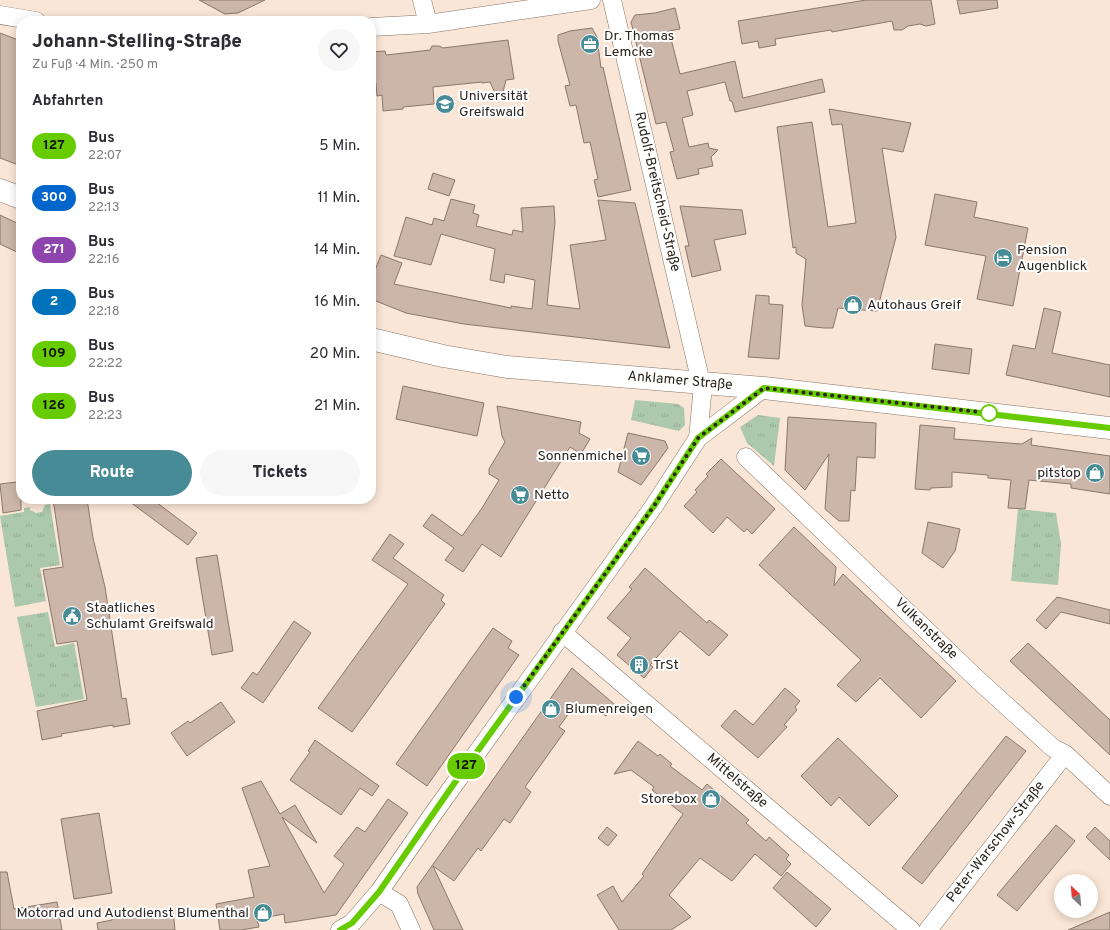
<!DOCTYPE html>
<html lang="de">
<meta charset="utf-8">
<style>
:root{--surface:#fff;--page:#f7f7f7;--text:#2b2b33;--muted:#7c7c81;--accent:#468b96}
body{margin:0;font-family:Overpass,sans-serif;background:var(--page);color:var(--text);height:100vh;display:flex;flex-direction:column;font-size:15px;white-space:nowrap}
*{box-sizing:border-box;margin:0}
p{font-size:13px;color:var(--muted)}
.icon{flex:none;width:22px;height:22px;fill:none;stroke:currentColor;stroke-width:2;stroke-linecap:round;stroke-linejoin:round}
.map{position:relative;flex:1;overflow:hidden}
.drawer{position:absolute;left:16px;top:16px;width:360px;height:488px;display:flex;flex-direction:column;background:var(--surface);border-radius:16px;box-shadow:0 2px 10px #0003}
.drawer>*{flex:none}
.badge{padding:0 8px;border-radius:13px;font-size:14px;line-height:26px}
.needle{width:26px;rotate:334deg}
.buttons{position:absolute;left:1054px;top:874px;display:grid;gap:8px}
.buttons a{display:grid;place-items:center;width:44px;height:44px;border-radius:50%;background:var(--surface);box-shadow:0 2px 10px #0003;font-size:20px}
.you{position:absolute;width:20px;height:20px;margin:-10px;border:3px solid #fff;border-radius:50%;background:#1a73e8;box-shadow:0 0 0 6px #1a73e833}
.map>.badge{position:absolute;translate:-50% -50%;box-shadow:0 0 0 2px #fff}
h2{padding:0 16px;font-size:15px;line-height:36px}
.round{display:grid;place-items:center;flex:none;width:42px;height:42px;border-radius:21px;background:var(--page)}
.overview{display:flex;align-items:center;justify-content:space-between;height:68px;padding:0 16px}
h1{font-size:19px;font-weight:800;line-height:30px}
.action{display:flex;gap:8px;margin-top:auto;padding:8px 16px}
.action a{flex:1;height:46px;border-radius:24px;background:var(--accent);color:#fff;font-size:16px;font-weight:800;line-height:46px;text-align:center}
.action a+a{background:var(--page);color:var(--text)}
ul{padding:0;list-style:none}
li{display:flex;align-items:center;gap:12px;height:52px;padding:0 16px}
li div{flex:1}
li b{display:block;font-size:15px}
li em{font-style:normal}
li .badge{min-width:44px;font-weight:700;text-align:center}
.map>svg:first-child{display:block}
</style>
<div class="map">
<svg width="1110" height="930" viewBox="0 0 1110 930">
<defs>
<pattern id="grass-tufts" width="24" height="20" patternUnits="userSpaceOnUse"><rect width="24" height="20" fill="#acc8ad"/><path d="M3 7l-1-3M5 7V3M7 7l1-3M15 17l-1-3M17 17v-4M19 17l1-3" fill="none" stroke="#94ac94"/></pattern>
</defs>
<rect width="100%" height="100%" fill="#fae6d6"/>
<path fill="url(#grass-tufts)" d="M 635,400 L 678,404 L 684,408 L 685,425 L 679,431 L 631,420 Z
M 758,415 L 780,418 L 774,466 L 747,443 L 740,427 Z
M 50,504 L 60,565 L 40,568 L 46,601 L 15,607 L 0,516 L 24,512 L 24,508 L 30,507 L 30,510 L 36,513 L 42,512 L 45,505 Z
M 1018,509 L 1056,513 L 1061,544 L 1058,585 L 1011,581 Z
M 48,612 L 55,647 L 74,643 L 84,699 L 36,707 L 17,617 Z"/>
<path fill="#ccb6a9" stroke="#8b776b" d="M 199,0 L 265,0 L 238,13 L 225,14 Z
M 866,0 L 931,0 L 935,24 L 926,26 L 920,24 L 908,26 L 902,30 L 894,30 L 892,21 L 832,32 L 831,30 L 775,39 L 776,45 L 759,48 L 758,41 L 742,44 L 738,21 Z
M 957,0 L 997,0 L 998,8 L 960,14 Z
M 675,8 L 680,29 L 669,31 L 680,74 L 735,61 L 743,98 L 822,79 L 825,92 L 735,112 L 732,101 L 730,101 L 725,82 L 687,91 L 693,115 L 682,118 L 689,147 L 708,143 L 709,148 L 718,150 L 711,157 L 713,166 L 698,169 L 699,174 L 677,179 L 670,152 L 674,151 L 666,122 L 656,124 L 631,22 L 635,15 L 655,13 Z
M 592,28 L 597,37 L 601,68 L 603,67 L 631,190 L 598,197 L 594,180 L 598,179 L 590,142 L 584,143 L 576,105 L 570,106 L 565,86 L 570,85 L 558,41 L 558,35 L 570,31 Z
M 0,33 L 21,41 L 21,166 L 0,158 Z
M 508,40 L 514,79 L 506,80 L 503,92 L 495,93 L 490,82 L 482,83 L 482,82 L 433,87 L 434,104 L 403,107 L 403,109 L 383,111 L 382,95 L 377,96 L 376,83 L 373,83 L 371,52 L 385,51 L 386,55 L 413,52 L 430,50 L 432,46 L 439,46 L 443,48 Z
M 829,109 L 911,123 L 903,152 L 882,148 L 896,237 L 877,311 L 838,308 L 833,328 L 824,328 L 805,326 L 802,305 L 806,259 L 796,253 L 796,247 L 793,248 L 777,127 L 812,122 L 828,227 L 856,223 L 842,124 L 832,125 Z
M 433,173 L 455,180 L 449,196 L 428,189 Z
M 935,194 L 977,202 L 974,217 L 1028,228 L 1013,306 L 977,299 L 986,256 L 925,245 Z
M 451,199 L 475,205 L 473,213 L 479,215 L 476,226 L 512,235 L 513,230 L 523,232 L 521,208 L 554,206 L 555,222 L 547,305 L 580,309 L 570,245 L 606,240 L 598,200 L 635,203 L 670,348 L 464,324 L 406,313 L 371,299 L 371,280 L 381,255 L 402,263 L 394,284 L 511,308 L 511,306 L 532,309 L 535,280 L 505,274 L 504,283 L 490,280 L 495,249 L 441,234 L 431,265 L 394,256 L 406,217 L 432,225 L 434,218 L 444,221 Z
M 680,206 L 742,210 L 746,234 L 714,240 L 721,270 L 692,277 L 685,246 L 689,246 Z
M 0,215 L 21,225 L 21,254 L 0,244 Z
M 756,295 L 769,296 L 769,304 L 783,305 L 779,359 L 748,357 Z
M 1044,308 L 1061,312 L 1052,353 L 1110,365 L 1110,397 L 1006,375 L 1013,345 L 1035,349 Z
M 935,344 L 972,349 L 969,374 L 932,369 Z
M 403,386 L 484,403 L 477,436 L 396,419 Z
M 497,406 L 581,422 L 579,433 L 590,439 L 581,454 L 570,447 L 501,557 L 482,544 L 463,572 L 445,560 L 454,548 L 423,526 L 432,514 L 462,536 L 482,508 L 499,480 L 489,474 L 489,469 L 505,442 L 502,436 Z
M 788,417 L 876,423 L 875,458 L 857,457 L 855,491 L 851,490 L 849,521 L 839,521 L 825,509 L 829,454 L 805,490 L 785,470 Z
M 920,425 L 955,428 L 954,439 L 1022,444 L 1032,438 L 1031,445 L 1110,456 L 1110,494 L 1071,488 L 1071,484 L 1029,480 L 1025,509 L 1008,508 L 1011,480 L 988,478 L 988,475 L 952,472 L 952,487 L 931,488 L 930,490 L 915,489 Z
M 628,433 L 665,441 L 668,448 L 641,485 L 618,472 Z
M 721,459 L 775,509 L 752,534 L 747,529 L 744,532 L 727,517 L 713,533 L 684,506 L 697,492 L 695,490 L 708,476 L 706,474 Z
M 17,482 L 18,484 L 21,484 L 21,510 L 3,513 L 0,484 Z
M 53,499 L 87,499 L 93,538 L 105,587 L 122,699 L 126,698 L 130,724 L 113,727 L 113,725 L 61,734 L 62,736 L 42,740 L 37,711 L 87,700 L 77,641 L 57,644 L 43,570 L 63,567 Z
M 126,499 L 152,499 L 197,533 L 188,545 Z
M 928,522 L 960,529 L 955,551 L 943,568 L 922,553 Z
M 794,527 L 836,567 L 834,586 L 843,574 L 956,681 L 921,718 L 880,678 L 856,702 L 837,685 L 861,660 L 759,565 Z
M 390,534 L 404,544 L 393,558 L 444,595 L 441,600 L 445,604 L 352,732 L 318,708 L 408,584 L 372,560 Z
M 217,555 L 233,651 L 212,655 L 196,558 Z
M 645,568 L 707,623 L 709,620 L 728,635 L 709,656 L 680,631 L 650,665 L 653,667 L 644,678 L 617,655 L 631,638 L 607,618 L 632,589 L 629,587 Z
M 1057,597 L 1110,610 L 1110,624 L 1061,612 L 1046,629 L 1036,620 Z
M 294,621 L 311,633 L 263,703 L 241,688 L 253,672 L 257,675 Z
M 493,628 L 512,641 L 508,648 L 519,655 L 427,786 L 396,764 Z
M 1028,643 L 1110,720 L 1110,755 L 1010,661 Z
M 572,668 L 614,704 L 606,716 L 598,710 L 594,714 L 577,702 L 559,727 L 565,731 L 525,787 L 531,792 L 510,823 L 504,819 L 481,851 L 478,848 L 454,881 L 433,866 L 463,930 L 434,930 L 418,894 L 417,887 Z
M 785,688 L 800,701 L 795,707 L 797,710 L 784,725 L 787,727 L 758,758 L 721,726 L 735,710 L 753,725 Z
M 221,702 L 235,722 L 187,756 L 171,733 L 188,721 L 190,723 Z
M 1006,736 L 1026,751 L 922,884 L 902,868 Z
M 838,738 L 898,796 L 869,826 L 839,797 L 831,806 L 801,776 Z
M 315,740 L 379,786 L 372,796 L 360,788 L 341,815 L 290,780 L 310,752 L 308,751 Z
M 638,741 L 658,756 L 660,754 L 672,764 L 670,766 L 702,790 L 707,784 L 749,820 L 746,823 L 766,841 L 769,837 L 789,855 L 786,859 L 791,864 L 781,876 L 755,854 L 732,881 L 700,858 L 669,895 L 691,917 L 671,930 L 619,930 L 597,895 L 613,886 L 622,902 L 644,876 L 642,874 L 683,814 L 652,790 L 654,787 L 631,770 L 614,774 Z
M 261,781 L 280,814 L 295,805 L 317,843 L 282,817 L 324,893 L 344,864 L 334,856 L 357,827 L 365,832 L 388,799 L 408,813 L 336,915 L 285,923 L 284,914 L 257,919 L 259,927 L 241,930 L 220,930 L 216,904 L 254,897 L 248,870 L 270,866 L 242,788 Z
M 99,813 L 112,893 L 74,899 L 61,819 Z
M 1056,825 L 1075,841 L 1017,911 L 997,895 Z
M 607,827 L 617,835 L 608,846 L 598,838 Z
M 1095,827 L 1110,841 L 1110,860 L 1086,837 Z
M 0,872 L 7,872 L 14,909 L 57,902 L 62,930 L 0,930 Z
M 787,872 L 831,909 L 816,927 L 773,888 Z
M 173,910 L 175,930 L 98,930 L 97,923 L 112,920 L 112,916 L 127,914 L 128,917 Z
M 1110,912 L 1110,930 L 1068,930 Z"/>
<g fill="none" stroke-linecap="round" stroke-linejoin="round">
<g stroke="#877567" stroke-width="19">
<path id="minor" d="M 422,0 L 428,24
M 612,0 L 701,383 L 702,396 L 698,438
M 0,15 L 36,21
M 371,27 L 428,24 L 591,0
M 746,457 L 977,679 L 1053,748 L 1065,754 L 1110,796
M 562,632 L 911,930
M 379,892 L 399,904 L 411,930
M 340,930 L 352,923 L 379,892 L 433,814 L 654,506 L 698,438 L 764,388
M 928,930 L 1065,754"/>
</g>
<g stroke="#877567" stroke-width="23">
<path id="secondary" d="M 0,190 L 21,198
M 371,339 L 443,356 L 507,367 L 764,388 L 1110,428"/>
</g>
<use href="#minor" stroke="#fff" stroke-width="18"/>
<use href="#secondary" stroke="#fff" stroke-width="22"/>
</g>
<g fill="none" stroke-linecap="round" stroke-linejoin="round">
<g stroke="#fff" stroke-width="9">
<path id="line" d="M 340,930 L 352,923 L 379,892 L 451,788 L 654,506 L 698,438 L 764,388 L 1110,428"/>
</g>
<use href="#line" stroke="#6c0" stroke-width="6"/>
<path stroke="#2c251f" stroke-width="4" stroke-dasharray="0 7.2" d="M 516,697 L 654,506 L 698,438 L 764,388 L 989,413"/>
</g>
<defs>
<g id="office-disc" transform="scale(1)"><circle r="9.5" fill="#468b96" stroke="#fff"/><path d="M-6-3h4V-5.5h4V-3h4V5H-6ZM-1-4.5V-3h2v-1.5ZM-6 0V1H6V0Z" fill="#fff"/></g>
<g id="university-disc" transform="scale(1)"><circle r="9.5" fill="#468b96" stroke="#fff"/><path d="M0-5L7-2L0 1L-7-2ZM-4 1L0 2.5L4 1V4Q0 6-4 4Z" fill="#fff"/></g>
<g id="hotel-disc" transform="scale(1)"><circle r="9.5" fill="#468b96" stroke="#fff"/><path d="M-6-4.5h1.5V1H6V5H4.5V3h-9V5H-6ZM-4 0a1.8 1.8 0 1 1 3.6 0ZM.5 0V-2.5h3Q6-2.5 6 0Z" fill="#fff"/></g>
<g id="shop-disc" transform="scale(1)"><circle r="9.5" fill="#468b96" stroke="#fff"/><path d="M-5-2.5h2.3a2.7 3.5 0 0 1 5.4 0H5L5.5 6h-11ZM-1.5-2.5h3a1.5 2.3 0 0 0-3 0Z" fill="#fff"/></g>
<g id="supermarket-disc" transform="scale(1)"><circle r="9.5" fill="#468b96" stroke="#fff"/><path d="M-6-5.5h2.5l.6 2H6L4.5 2H-2.5L-4.4-4H-6ZM-1.5 3.2a1.3 1.3 0 1 0 .1 0ZM3 3.2a1.3 1.3 0 1 0 .1 0Z" fill="#fff"/></g>
<g id="civic-disc" transform="scale(1)"><circle r="9.5" fill="#468b96" stroke="#fff"/><path d="M-.6-6.5H3V-4.5H.6V-3L4-1V1h2V6H-6V1h2V-1L-.6-3ZM-1.2 2.5V6h2.4V2.5Z" fill="#fff"/></g>
<g id="building-disc" transform="scale(1)"><circle r="9.5" fill="#468b96" stroke="#fff"/><path d="M-4-6H4V6H1V3H-1V6H-4ZM-2.5-4.3h1.7v1.8h-1.7ZM.8-4.3h1.7v1.8H.8ZM-2.5-1h1.7V.8h-1.7ZM.8-1h1.7V.8H.8Z" fill="#fff"/></g>
</defs>
<g fill-rule="evenodd">
<use href="#office-disc" x="590" y="44"/>
<use href="#university-disc" x="445" y="104"/>
<use href="#hotel-disc" x="1003" y="258"/>
<use href="#shop-disc" x="853" y="305"/>
<use href="#supermarket-disc" x="641" y="456"/>
<use href="#shop-disc" x="1095" y="473"/>
<use href="#supermarket-disc" x="520" y="495"/>
<use href="#civic-disc" x="72" y="616"/>
<use href="#building-disc" x="639" y="665"/>
<use href="#shop-disc" x="551" y="709"/>
<use href="#shop-disc" x="711" y="799"/>
<use href="#shop-disc" x="263" y="913"/>
</g>
<circle fill="#fff" stroke="#6c0" stroke-width="2" cx="989" cy="413" r="8"/>
<g text-anchor="middle" dominant-baseline="central" stroke-width="4" stroke-linejoin="round" paint-order="stroke">
<g font-size="14" fill="#2c251f" stroke="#fff" text-anchor="start">
<text x="604" y="36">Dr. Thomas<tspan x="604" dy="16">Lemcke</tspan></text>
<text x="459" y="96">Universität<tspan x="459" dy="16">Greifswald</tspan></text>
<text x="1017" y="250">Pension<tspan x="1017" dy="16">Augenblick</tspan></text>
<text x="867" y="305">Autohaus Greif</text>
<text x="627" y="456" text-anchor="end">Sonnenmichel</text>
<text x="1081" y="473" text-anchor="end">pitstop</text>
<text x="534" y="495">Netto</text>
<text x="86" y="608">Staatliches<tspan x="86" dy="16">Schulamt Greifswald</tspan></text>
<text x="653" y="665">TrSt</text>
<text x="565" y="709">Blumenreigen</text>
<text x="697" y="799" text-anchor="end">Storebox</text>
<text x="249" y="913" text-anchor="end">Motorrad und Autodienst Blumenthal</text>
</g>
<g font-size="14" fill="#2c251f" stroke="#fff">
<text transform="translate(657 192) rotate(77)">Rudolf-Breitscheid-Straße</text>
<text transform="translate(680 381) rotate(5)">Anklamer Straße</text>
<text transform="translate(926 629) rotate(44)">Vulkanstraße</text>
<text transform="translate(737 781) rotate(41)">Mittelstraße</text>
<text transform="translate(996 842) rotate(-52)">Peter-Warschow-Straße</text>
</g>
</g>
</svg>
<div class="buttons">
<a><svg class="needle" viewBox="-14 -14 28 28"><path d="M0-13l5 13h-10z" fill="#e53935"/><path d="M0 13l5-13h-10z" fill="#7c7c81"/></svg></a>
</div>
<div class="you" style="left:516px;top:697px"></div>
<b class="badge" style="left:466px;top:766px;background:#6c0;color:#111">127</b>
<section class="drawer">
<div class="overview"><div><h1>Johann-Stelling-Straße</h1><p>Zu Fuß · 4 Min. · 250 m</p></div><a class="round"><svg class="icon" aria-label="heart" viewBox="0 0 24 24"><path d="M12 20l-8-8c-3-5 5-10 8-4 3-6 11-1 8 4z"/></svg></a></div>
<h2>Abfahrten</h2>
<ul>
<li><span class="badge" style="background:#6c0;color:#111">127</span><div><b>Bus</b><p>22:07</p></div><em>5 Min.</em></li>
<li><span class="badge" style="background:#06c;color:#fff">300</span><div><b>Bus</b><p>22:13</p></div><em>11 Min.</em></li>
<li><span class="badge" style="background:#8e44ad;color:#fff">271</span><div><b>Bus</b><p>22:16</p></div><em>14 Min.</em></li>
<li><span class="badge" style="background:#0072bc;color:#fff">2</span><div><b>Bus</b><p>22:18</p></div><em>16 Min.</em></li>
<li><span class="badge" style="background:#6c0;color:#111">109</span><div><b>Bus</b><p>22:22</p></div><em>20 Min.</em></li>
<li><span class="badge" style="background:#6c0;color:#111">126</span><div><b>Bus</b><p>22:23</p></div><em>21 Min.</em></li>
</ul>
<div class="action"><a>Route</a><a>Tickets</a></div>
</section>
</div>
